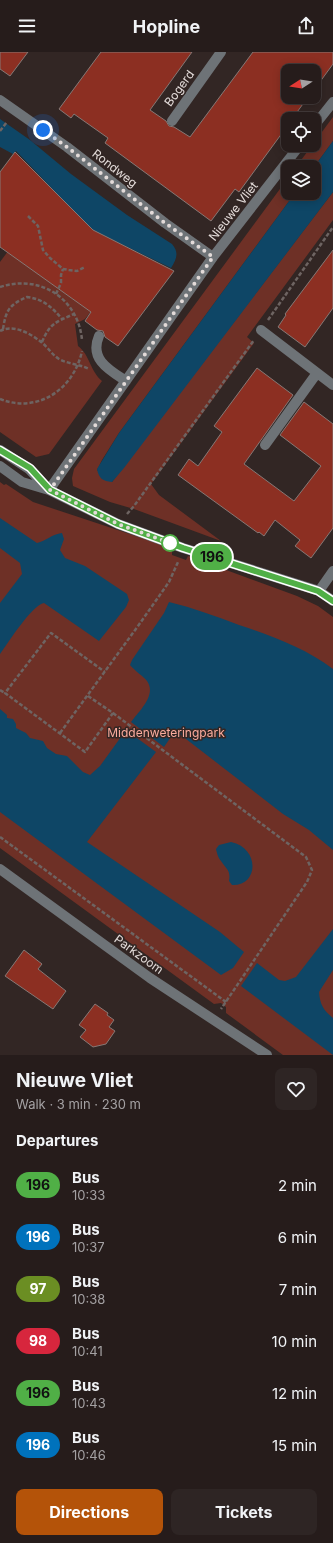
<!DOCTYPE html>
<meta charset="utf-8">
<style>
:root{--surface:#261c1b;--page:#2e2524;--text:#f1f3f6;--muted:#a4a1a3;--line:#423a3a;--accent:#b45309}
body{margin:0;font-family:Inter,sans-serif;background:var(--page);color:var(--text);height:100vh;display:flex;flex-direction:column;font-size:15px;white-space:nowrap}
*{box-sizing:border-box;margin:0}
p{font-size:13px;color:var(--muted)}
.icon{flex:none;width:22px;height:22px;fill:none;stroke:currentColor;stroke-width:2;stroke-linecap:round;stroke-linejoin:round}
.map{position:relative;height:1003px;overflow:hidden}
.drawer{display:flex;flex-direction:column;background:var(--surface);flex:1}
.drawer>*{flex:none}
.badge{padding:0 8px;border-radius:13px;font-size:14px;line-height:26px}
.needle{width:26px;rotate:258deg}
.buttons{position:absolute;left:281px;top:12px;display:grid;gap:8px}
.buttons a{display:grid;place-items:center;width:40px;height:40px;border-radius:8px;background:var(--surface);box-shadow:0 2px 10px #0003,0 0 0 1px var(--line);font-size:20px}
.you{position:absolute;width:20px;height:20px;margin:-10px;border:3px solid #fff;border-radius:50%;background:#1a73e8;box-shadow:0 0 0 6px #1a73e833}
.map>.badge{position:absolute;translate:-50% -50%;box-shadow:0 0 0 2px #fff}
h2{padding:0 16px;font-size:15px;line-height:36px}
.round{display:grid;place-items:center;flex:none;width:42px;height:42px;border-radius:8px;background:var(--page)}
.headline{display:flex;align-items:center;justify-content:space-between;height:68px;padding:0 16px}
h1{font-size:19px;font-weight:700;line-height:30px}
.button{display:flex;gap:8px;margin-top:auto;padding:8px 16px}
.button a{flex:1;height:46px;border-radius:8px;background:var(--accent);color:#fff;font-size:16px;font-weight:700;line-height:46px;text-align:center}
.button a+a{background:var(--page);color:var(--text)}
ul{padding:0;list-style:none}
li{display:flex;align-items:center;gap:12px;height:52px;padding:0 16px}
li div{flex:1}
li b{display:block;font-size:15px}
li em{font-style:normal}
li .badge{min-width:44px;font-weight:700;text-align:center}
header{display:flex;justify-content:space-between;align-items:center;height:52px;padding:0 16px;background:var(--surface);font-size:18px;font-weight:700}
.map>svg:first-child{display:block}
</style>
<header><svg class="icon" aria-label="menu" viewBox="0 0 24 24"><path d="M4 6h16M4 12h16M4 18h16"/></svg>Hopline<svg class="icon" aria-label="share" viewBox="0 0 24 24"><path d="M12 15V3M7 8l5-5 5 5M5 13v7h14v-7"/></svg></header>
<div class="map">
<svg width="333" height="1003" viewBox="0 0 333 1003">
<rect width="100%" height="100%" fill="#322624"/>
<path fill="#6e3026" d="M 333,65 L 333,89 L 314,115 L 296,115 Z
M 288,126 L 288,141 L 295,141 L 119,381 L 102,408 L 97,418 L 112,430 L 333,140 L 333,168 L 247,285 L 254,291 L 151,432 L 159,443 L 221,489 L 134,457 L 110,450 L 73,434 L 72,426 L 74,417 Z
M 31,168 L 92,258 L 85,267 L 75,272 L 78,294 C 90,303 90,319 102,329 L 49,402 L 36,405 L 0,380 L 0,210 Z
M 0,430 L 4,433 L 6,432 L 33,450 L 160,492 L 172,497 L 172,503 L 186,508 L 188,504 L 297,544 L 318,554 L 333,565 L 333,1003 L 283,1003 L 226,961 L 226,955 L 221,951 L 214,952 L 0,796 Z"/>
<path fill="#0e4666" d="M 0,67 L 30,88 L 71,122 L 127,163 L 172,192 C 179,200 177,207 171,216 L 92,178 L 16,99 L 13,102 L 0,95 Z
M 333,89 L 333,140 L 124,416 L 112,430 C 103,429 99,427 97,417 L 119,381 L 295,141 L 314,141 L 314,115 Z
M 0,466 L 37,491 C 46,489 52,482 62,481 L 64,487 L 60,498 L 65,506 L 85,514 L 127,542 L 129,548 L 126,555 L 99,589 L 44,551 C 32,553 8,591 0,602 L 0,551 L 22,522 L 20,511 L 0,496 Z
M 169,550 C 193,556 216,564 239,573 C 272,584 305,596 333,617 L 333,798 L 309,778 L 283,762 L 177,680 L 173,682 L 164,695 L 131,670 C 139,659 157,643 147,629 C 143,624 135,619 130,613 L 132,608 L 164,561 Z
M 0,657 L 7,663 L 7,666 L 13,667 L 16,672 L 16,676 L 26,681 L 30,686 L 43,689 L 47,696 L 56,702 L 67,704 L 83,720 L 90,723 L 100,714 L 126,678 L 156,700 L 87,790 L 220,880 L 244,900 L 233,916 L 221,923 L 0,760 Z
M 231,790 C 260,796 259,834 232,833 L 229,829 C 231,818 226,817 221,809 C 218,806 217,801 216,797 L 219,793 Z
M 333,877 L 333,918 L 319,940 C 320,952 323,958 333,966 L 333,1003 L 241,934 L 257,911 L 279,928 L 285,929 L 296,925 Z"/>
<path fill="#8c2f22" stroke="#867875" d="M 0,0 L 28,0 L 10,24 L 0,17 Z
M 101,0 L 192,0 L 150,58 L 166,69 L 169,74 L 174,75 L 190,85 L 253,0 L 333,0 L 333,12 L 314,38 L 314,19 L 288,19 L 288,45 L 308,45 L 292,67 L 288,67 L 288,73 L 239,140 L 235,137 L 211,169 L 105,91 L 108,86 L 74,62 L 71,66 L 59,57 Z
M 15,100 L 93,178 L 174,219 L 118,294 L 105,285 L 103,279 L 97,278 L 85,269 L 91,260 L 0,195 L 0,120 Z
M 333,198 L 333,256 L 305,295 L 278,275 L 286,263 L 285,262 Z
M 257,316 L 293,343 L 244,412 L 294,449 L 321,414 L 280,383 L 304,350 L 333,372 L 333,476 L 311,506 L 295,494 L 300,488 L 275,468 L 264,484 L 259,480 L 258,481 L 178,423 L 189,407 L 198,414 L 222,380 L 214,374 Z
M 24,898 L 42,912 L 38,917 L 66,939 L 53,957 L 5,924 Z
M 95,952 L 108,961 L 107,963 L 114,968 L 109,975 L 115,979 L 106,992 L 93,995 L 80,985 L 86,978 L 79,973 Z"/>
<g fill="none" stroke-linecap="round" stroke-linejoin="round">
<path stroke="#6e6462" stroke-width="2.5" stroke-dasharray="4 2" stroke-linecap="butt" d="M 0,79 L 7,70
M 28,164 L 38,174 L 43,198 L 50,206 L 63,217 L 69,218 L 77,219 L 85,215
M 0,235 C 40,222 78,246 82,288
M 56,242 L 61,231 L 61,223 L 63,217
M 268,268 L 333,175
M 3,277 C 6,258 9,253 27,245 C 43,247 52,255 62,267
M 0,279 C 13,272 30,281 41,290 C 48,295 51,302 59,307 C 68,312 79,312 89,317
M 42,290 C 50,271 56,270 74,262
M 0,347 C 38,362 74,337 82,299
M 127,462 L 134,454 L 254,288
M 0,638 L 5,641
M 88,644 L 113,661 L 85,700 L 5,641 L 51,581 L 105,620
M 113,661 L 306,805 L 312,818 L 307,830 L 221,957
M 60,681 L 138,574 L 169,530 L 178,510
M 0,785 L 226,950"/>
<path stroke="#6e7377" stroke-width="10" d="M 0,48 L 67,95 L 165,171 L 213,205
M 172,69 L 221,0
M 314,74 L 333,50
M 261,278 L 333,333
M 99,284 C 89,307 109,318 126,329
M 265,393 L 317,321
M 0,398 L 29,417 L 49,438
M 0,414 L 22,430 L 49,438 L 118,472 L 183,496 L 319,539 L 333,549
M 49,438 L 213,205 L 300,93
M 319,539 L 333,519
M 0,817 L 150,926 L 267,1003"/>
</g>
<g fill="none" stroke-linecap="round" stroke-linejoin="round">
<g stroke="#fff" stroke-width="9">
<path id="line" d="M 0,398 L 30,416 L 50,438 L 118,472 L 183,496 L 318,539 L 333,549"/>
</g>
<use href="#line" stroke="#50af46" stroke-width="6"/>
<path stroke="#e3dbd9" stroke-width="4" stroke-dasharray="0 7.2" d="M 43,78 L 67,95 L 165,171 L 213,205 L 50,438 L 118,472 L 170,491"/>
</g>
<circle fill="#fff" stroke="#50af46" stroke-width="2" cx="170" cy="491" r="8"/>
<g text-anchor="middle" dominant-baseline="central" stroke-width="3" stroke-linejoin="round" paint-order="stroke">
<g font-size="12" fill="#e3dbd9" stroke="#322624">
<text transform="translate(179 36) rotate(-54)">Bogerd</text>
<text transform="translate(115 116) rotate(38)">Rondweg</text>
<text transform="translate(233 159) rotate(-52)">Nieuwe Vliet</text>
<text transform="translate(139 902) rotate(36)">Parkzoom</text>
</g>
<g font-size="12" fill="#faab9d" stroke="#322624">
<text x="166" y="680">Middenweteringpark</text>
</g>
</g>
</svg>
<div class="buttons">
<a><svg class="needle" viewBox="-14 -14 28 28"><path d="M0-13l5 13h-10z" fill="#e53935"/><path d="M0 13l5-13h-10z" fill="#a4a1a3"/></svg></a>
<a><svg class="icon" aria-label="locate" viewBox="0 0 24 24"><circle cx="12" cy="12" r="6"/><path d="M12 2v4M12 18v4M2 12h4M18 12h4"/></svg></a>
<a><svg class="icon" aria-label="layers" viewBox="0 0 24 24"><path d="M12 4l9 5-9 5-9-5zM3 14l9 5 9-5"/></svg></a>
</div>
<div class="you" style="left:43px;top:78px"></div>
<b class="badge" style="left:212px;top:505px;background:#50af46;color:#111">196</b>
</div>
<section class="drawer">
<div class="headline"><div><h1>Nieuwe Vliet</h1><p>Walk · 3 min · 230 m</p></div><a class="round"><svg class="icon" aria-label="heart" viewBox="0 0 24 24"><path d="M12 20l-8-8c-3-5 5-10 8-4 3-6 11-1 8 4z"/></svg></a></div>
<h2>Departures</h2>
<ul>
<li><span class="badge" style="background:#50af46;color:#111">196</span><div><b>Bus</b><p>10:33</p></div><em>2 min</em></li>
<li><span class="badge" style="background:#0072bc;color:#fff">196</span><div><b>Bus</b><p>10:37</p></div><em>6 min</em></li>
<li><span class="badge" style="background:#6b8e23;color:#fff">97</span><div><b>Bus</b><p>10:38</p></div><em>7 min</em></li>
<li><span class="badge" style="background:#d7263d;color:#fff">98</span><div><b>Bus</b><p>10:41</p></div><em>10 min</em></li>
<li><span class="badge" style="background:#50af46;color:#111">196</span><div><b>Bus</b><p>10:43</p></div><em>12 min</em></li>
<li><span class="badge" style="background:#0072bc;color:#fff">196</span><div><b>Bus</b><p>10:46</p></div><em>15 min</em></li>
</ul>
<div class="button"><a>Directions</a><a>Tickets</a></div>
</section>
